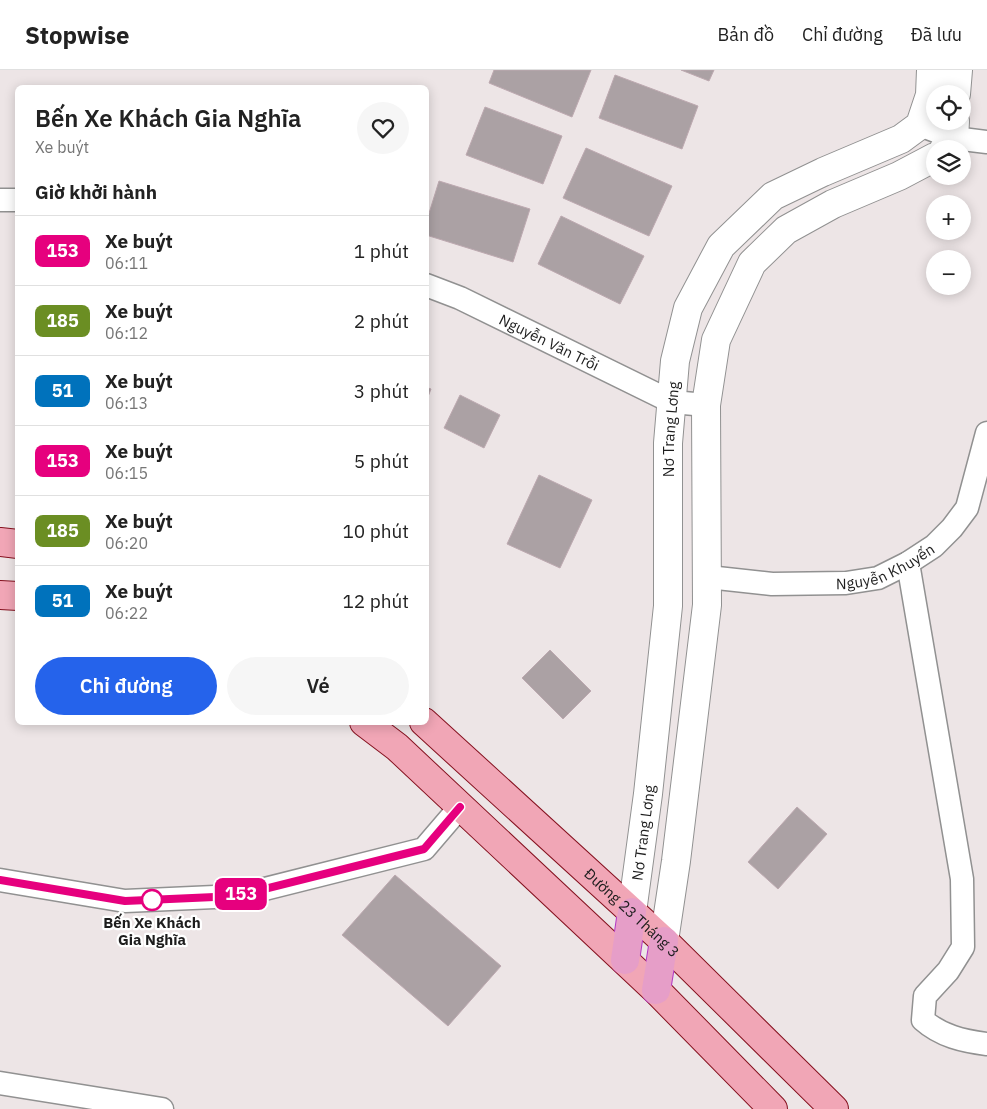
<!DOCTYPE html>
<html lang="vi">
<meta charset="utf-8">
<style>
:root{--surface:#fff;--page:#f6f6f6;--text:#222;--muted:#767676;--line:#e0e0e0;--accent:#2563eb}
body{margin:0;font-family:"IBM Plex Sans",sans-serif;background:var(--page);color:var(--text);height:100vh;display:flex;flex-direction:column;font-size:19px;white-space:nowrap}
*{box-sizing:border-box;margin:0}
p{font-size:16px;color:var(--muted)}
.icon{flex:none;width:28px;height:28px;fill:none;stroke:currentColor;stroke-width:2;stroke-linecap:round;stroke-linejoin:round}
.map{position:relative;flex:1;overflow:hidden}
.panel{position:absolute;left:15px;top:15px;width:414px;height:640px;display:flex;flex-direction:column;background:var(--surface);border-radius:8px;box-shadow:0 2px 12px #0003}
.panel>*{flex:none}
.badge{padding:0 10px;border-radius:8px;font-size:18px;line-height:32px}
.controls{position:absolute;left:926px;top:15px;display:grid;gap:10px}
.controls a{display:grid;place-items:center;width:45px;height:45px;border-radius:50%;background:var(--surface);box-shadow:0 2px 12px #0003;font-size:25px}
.map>.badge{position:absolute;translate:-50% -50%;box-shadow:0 0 0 2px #fff}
h2{padding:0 20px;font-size:19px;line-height:45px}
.round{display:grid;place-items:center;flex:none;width:52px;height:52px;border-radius:26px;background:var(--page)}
.headline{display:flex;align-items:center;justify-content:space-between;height:85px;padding:0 20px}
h1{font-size:24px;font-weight:600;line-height:38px}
.primary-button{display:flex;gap:10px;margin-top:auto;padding:10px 20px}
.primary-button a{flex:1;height:58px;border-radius:30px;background:var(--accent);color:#fff;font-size:20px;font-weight:600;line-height:58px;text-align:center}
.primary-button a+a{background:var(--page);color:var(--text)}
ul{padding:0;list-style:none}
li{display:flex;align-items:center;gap:15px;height:70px;padding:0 20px;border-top:1px solid var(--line)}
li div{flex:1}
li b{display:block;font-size:19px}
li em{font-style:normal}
li .badge{min-width:55px;font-weight:700;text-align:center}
header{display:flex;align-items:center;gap:30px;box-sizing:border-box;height:70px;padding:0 25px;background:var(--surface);border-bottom:1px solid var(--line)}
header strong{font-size:24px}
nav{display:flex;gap:28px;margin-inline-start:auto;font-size:18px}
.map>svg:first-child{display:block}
</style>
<header>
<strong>Stopwise</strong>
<nav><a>Bản đồ</a><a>Chỉ đường</a><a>Đã lưu</a></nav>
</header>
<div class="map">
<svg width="987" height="1039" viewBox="0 0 987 1039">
<rect width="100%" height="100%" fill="#ede5e6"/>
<path fill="#aba1a4" stroke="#bda9b0" d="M 494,0 L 591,0 L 572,47 L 489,13 Z
M 681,0 L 714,0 L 709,11 Z
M 615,5 L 698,36 L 682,79 L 599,48 Z
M 485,37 L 562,66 L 543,114 L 466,85 Z
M 586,78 L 672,116 L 649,166 L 563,128 Z
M 439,111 L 530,139 L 513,192 L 426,165 L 426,153 Z
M 561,146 L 644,186 L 620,234 L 538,194 Z
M 426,317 L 431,319 L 426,332 Z
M 460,325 L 500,345 L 484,378 L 444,358 Z
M 539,405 L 592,430 L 560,498 L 507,474 Z
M 550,580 L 591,621 L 563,649 L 522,608 Z
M 797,737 L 827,764 L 778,819 L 748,792 Z
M 395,805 L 501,896 L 448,956 L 342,865 Z"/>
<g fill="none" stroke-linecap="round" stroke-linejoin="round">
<g stroke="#919191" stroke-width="25">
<g id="minor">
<path d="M 920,55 L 954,68 L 987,72"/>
<path d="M 0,130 L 18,130"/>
<path id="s1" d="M 426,215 L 460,228 L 672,332 L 706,335"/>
<path d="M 908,493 L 962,809 L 963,877 L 948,901 L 925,926 L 923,950 C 941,966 963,971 987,974"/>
<path id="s2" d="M 708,507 L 772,514 L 846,513 L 878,508 L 908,493 L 934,476 L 952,458 L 967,438 L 987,363"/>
<path d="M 0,810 L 125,831 L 237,826 L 424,779 L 460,737"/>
<path d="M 0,1013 L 162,1039"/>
</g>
</g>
<g stroke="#919191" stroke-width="30">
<g id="tertiary">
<path d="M 956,24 L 958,0"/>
<path d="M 944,79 L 954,68 L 955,51"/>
<path id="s3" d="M 632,842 L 648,724 L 668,536 L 668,373 L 675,291 L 688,238 L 721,176 L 773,126 L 823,102 L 901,69 L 920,55 L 930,25 L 931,0"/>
<path d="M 664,871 L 676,791 L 707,535 L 706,335 L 716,270 L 752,193 L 786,160 L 833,134 L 899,106 L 935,87"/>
</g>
</g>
<g stroke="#85111f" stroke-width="30">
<g id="primary">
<path d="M 0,472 L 18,474"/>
<path d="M 0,525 L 18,526"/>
<path d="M 364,652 L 397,677 L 656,920 L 773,1039"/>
<path id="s4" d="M 424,652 L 664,871 L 834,1039"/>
</g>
</g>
<g stroke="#b339c4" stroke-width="30">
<path id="trunk" d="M 625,890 L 632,842
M 656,920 L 664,871"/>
</g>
<use href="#minor" stroke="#fff" stroke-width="22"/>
<use href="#tertiary" stroke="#fff" stroke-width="28"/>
<use href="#primary" stroke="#f1a6b6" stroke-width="28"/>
<use href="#trunk" stroke="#e69ec8" stroke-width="28"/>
</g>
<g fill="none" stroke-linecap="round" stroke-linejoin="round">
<g stroke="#fff" stroke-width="11">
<path id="line" d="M 0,810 L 125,831 L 237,826 L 424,779 L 460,737"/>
</g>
<use href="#line" stroke="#e6007e" stroke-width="8"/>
</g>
<circle fill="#fff" stroke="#e6007e" stroke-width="2.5" cx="152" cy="830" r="10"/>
<g text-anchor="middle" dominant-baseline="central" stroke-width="4.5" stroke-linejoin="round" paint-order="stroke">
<g font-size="15" fill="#1d1d1d" stroke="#fff">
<text stroke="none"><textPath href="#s1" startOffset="136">Nguyễn Văn Trỗi</textPath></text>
<text stroke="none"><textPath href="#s3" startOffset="485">Nơ Trang Lơng</textPath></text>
<text stroke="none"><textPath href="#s2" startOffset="181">Nguyễn Khuyến</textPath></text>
<text stroke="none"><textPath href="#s3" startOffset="80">Nơ Trang Lơng</textPath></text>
<text stroke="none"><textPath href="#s4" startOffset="282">Đường 23 Tháng 3</textPath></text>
</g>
<g font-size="15" font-weight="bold" fill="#1d1d1d" stroke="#fff">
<text x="152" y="852">Bến Xe Khách<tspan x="152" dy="17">Gia Nghĩa</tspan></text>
</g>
</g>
</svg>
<div class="controls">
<a><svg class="icon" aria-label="locate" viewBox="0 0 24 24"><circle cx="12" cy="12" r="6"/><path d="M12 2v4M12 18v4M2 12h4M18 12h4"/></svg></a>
<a><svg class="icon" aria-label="layers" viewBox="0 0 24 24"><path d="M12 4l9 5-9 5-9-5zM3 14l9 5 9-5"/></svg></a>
<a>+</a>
<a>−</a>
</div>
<b class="badge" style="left:241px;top:824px;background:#e6007e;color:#fff">153</b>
<section class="panel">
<div class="headline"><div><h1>Bến Xe Khách Gia Nghĩa</h1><p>Xe buýt</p></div><a class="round"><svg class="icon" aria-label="heart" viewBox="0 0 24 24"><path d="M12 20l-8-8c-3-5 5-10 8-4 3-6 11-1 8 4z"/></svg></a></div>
<h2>Giờ khởi hành</h2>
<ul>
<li><span class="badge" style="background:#e6007e;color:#fff">153</span><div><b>Xe buýt</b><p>06:11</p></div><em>1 phút</em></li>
<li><span class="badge" style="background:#6b8e23;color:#fff">185</span><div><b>Xe buýt</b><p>06:12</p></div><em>2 phút</em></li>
<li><span class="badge" style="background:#0072bc;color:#fff">51</span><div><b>Xe buýt</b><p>06:13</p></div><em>3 phút</em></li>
<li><span class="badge" style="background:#e6007e;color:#fff">153</span><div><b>Xe buýt</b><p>06:15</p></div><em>5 phút</em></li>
<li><span class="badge" style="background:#6b8e23;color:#fff">185</span><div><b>Xe buýt</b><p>06:20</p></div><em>10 phút</em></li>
<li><span class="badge" style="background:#0072bc;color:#fff">51</span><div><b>Xe buýt</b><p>06:22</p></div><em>12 phút</em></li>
</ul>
<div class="primary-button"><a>Chỉ đường</a><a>Vé</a></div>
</section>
</div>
